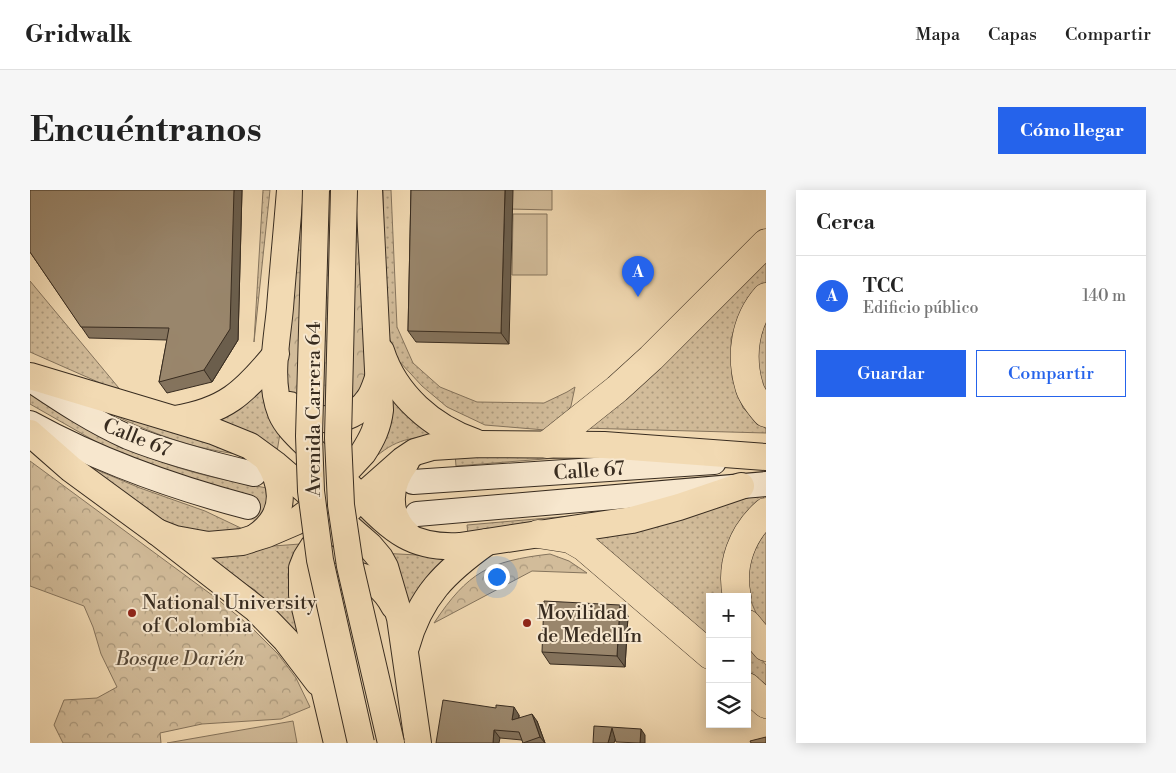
<!DOCTYPE html>
<html lang="es">
<head>
<meta charset="utf-8">
<style>
  :root { --surface:#fff; --page:#f6f6f6; --text:#222; --muted:#767676; --line:#e0e0e0; --accent:#2563eb }
  body { margin:0; font-family:"Libre Bodoni",serif; background:var(--page); color:var(--text) }
  .controls { position:absolute; right:15px; bottom:15px; display:grid; overflow:hidden; border-radius:0px; box-shadow:0 2px 12px #0003 }
  .controls button { width:45px; height:45px; display:grid; place-items:center; padding:0; border:0; border-bottom:1px solid var(--line); background:var(--surface); color:var(--text); font:25px sans-serif }
  .you { position:absolute; left:466px; top:386px; width:18px; height:18px; margin:-12px; border:4px solid #fff; border-radius:50%; background:#1a73e8; box-shadow:0 0 0 8px #1a73e833 }
  .badge { display:grid; place-items:center; width:32px; height:32px; border-radius:50%; background:var(--accent); color:#fff; font-size:16px; font-weight:700 }
  .pin { position:absolute; translate:-50% -41px; filter:drop-shadow(0 1px 2px #0008) }
  .pin::after { content:''; position:absolute; top:26px; width:18px; height:15px; background:inherit; clip-path:polygon(0 0,100% 0,50% 100%) }
  .list { margin:0; padding:0; list-style:none }
  h2 { display:flex; justify-content:space-between; align-items:center; height:65px; margin:0; padding:0 20px; font-size:21px }
  h2 small { font-size:16px; font-weight:400; color:var(--muted) }
  .list li { display:grid; grid-template-columns:32px 1fr auto; gap:15px; align-items:center; box-sizing:border-box; height:80px; padding:0 20px; border-top:1px solid var(--line) }
  .list b { display:block; font-size:19px; white-space:nowrap }
  .list p { margin:0; font-size:16px; white-space:nowrap; color:var(--muted) }
  .list em { font-size:16px; font-style:normal; color:var(--muted) }
  .actions { display:flex; gap:10px; padding:15px 20px }
  .actions a { flex:1; padding:11px 0; border:1px solid var(--accent); border-radius:0px; text-align:center; font-size:18px; color:var(--accent) }
  .actions .main { background:var(--accent); color:#fff }
  .icon { flex:none; width:28px; height:28px; fill:none; stroke:currentColor; stroke-width:2; stroke-linecap:round; stroke-linejoin:round }
  .map { position:relative; flex:none; width:736px; height:553px; overflow:hidden; border-radius:0px }
  header { display:flex; align-items:center; gap:30px; box-sizing:border-box; height:70px; padding:0 25px; background:var(--surface); border-bottom:1px solid var(--line) }
  header strong { font-size:24px }
  nav { display:flex; gap:28px; margin-inline-start:auto; font-size:18px }
  .intro { display:flex; align-items:center; justify-content:space-between; box-sizing:border-box; height:120px; padding:0 30px }
  h1 { margin:0; font-size:35px }
  .button { padding:12px 22px; border-radius:0px; background:var(--accent); color:#fff; font-size:18px; font-weight:700 }
  main { display:flex; gap:30px; padding:0 30px }
  aside { flex:1; background:var(--surface); border-radius:0px; box-shadow:0 2px 12px #0003 }
  .map>svg:first-child { display:block }
  .grass { fill:url(#grass-dots); stroke:#85745d }
  .forest { fill:url(#forest-crowns); stroke:#85745d }
  .pitch { fill:#d2bc9a; stroke:#85745d }
  .lines { fill:none; stroke-linecap:round; stroke-linejoin:round }
  .secondary-tunnel { stroke:#cdb796; stroke-width:24; stroke-dasharray:24 12; stroke-linecap:butt }
  .secondary-casing { stroke:#382c20; stroke-width:26 }
  .primary-casing { stroke:#382c20; stroke-width:28 }
  .highway-casing { stroke:#382c20; stroke-width:29 }
  .secondary { stroke:#f7e7ce; stroke-width:24 }
  .primary { stroke:#f2dab3; stroke-width:26 }
  .highway { stroke:#f2dab3; stroke-width:28 }
  .primary-bridge-casing { stroke:#382c20; stroke-width:28; stroke-linecap:butt }
  .primary-bridge { stroke:#f2dab3; stroke-width:26 }
  .wall { fill:#84735d; stroke:#382c20 }
  .shaded-wall { fill:#6b5e4c; stroke:#382c20 }
  .building { fill:#99866c; stroke:#382c20 }
  .poi-dot { fill:#8f2418; stroke:#f7e7ce; stroke-width:2 }
  .labels { text-anchor:middle; stroke-width:4; stroke-linejoin:round; paint-order:stroke }
  .street-label { font-size:20px; fill:#382c20; stroke:#f7e7ce }
  .poi-label { font-size:20px; fill:#382c20; stroke:#f7e7ce; text-anchor:start }
  .park-label { font-size:20px; font-style:italic; fill:#574938; stroke:#f7e7ce }
</style>
</head>
<body>
<header>
<strong>Gridwalk</strong>
<nav><a>Mapa</a><a>Capas</a><a>Compartir</a></nav>
</header>
<div class="intro"><h1>Encuéntranos</h1><a class="button">Cómo llegar</a></div>
<main>
<div class="map">
<svg width="736" height="553" viewBox="0 0 736 553">
  <defs>
    <pattern id="grass-dots" width="8" height="8" patternUnits="userSpaceOnUse" patternTransform="scale(1.25)"><rect width="8" height="8" fill="#d2bc9a"/><path d="M2 2h.1M6 6h.1" fill="none" stroke="#ab997d" stroke-width="1.8" stroke-linecap="round"/></pattern>
    <pattern id="forest-crowns" width="20" height="18" patternUnits="userSpaceOnUse" patternTransform="scale(1.25)"><rect width="20" height="18" fill="#d2bc9a"/><path d="M2 6a3 3 0 1 1 6 0M12 15a3 3 0 1 1 6 0" fill="none" stroke="#ab997d"/></pattern>
  </defs>
  <rect width="100%" height="100%" fill="#f2dab3"/>
  <filter id="stains"><feTurbulence type="fractalNoise" baseFrequency=".004" numOctaves="4"/><feColorMatrix values="0 0 0 0 .2 0 0 0 0 .09 0 0 0 0 .02 0 0 0 .5 -.17"/></filter>
  <radialGradient id="worn" r=".72"><stop offset=".6" stop-color="#630" stop-opacity="0"/><stop offset="1" stop-color="#630" stop-opacity=".3"/></radialGradient>
  <g class="grass">
    <polygon points="233,0 240,0 224,152"/>
    <polygon points="353,0 361,0 367,137 383,173 410,197 447,212 514,213 537,202 545,197 541,216 533,229 515,240 455,235 417,217 392,196 368,170 360,150 356,128"/>
    <polygon points="736,59 736,93 720,111 701,148 702,187 713,218 736,239 736,243 551,238"/>
    <polygon points="0,91 93,203 0,162"/>
    <polygon points="736,115 736,211 722,178"/>
    <polygon points="236,190 250,243 247,262 172,227"/>
    <path d="M357,199L413,244C380,249 367,247 341,271Z"/>
    <path d="M0,203C53,242 114,270 178,286C199,291 221,295 242,299L241,314L171,294L77,258L0,214Z"/>
    <path d="M60,213L182,251L208,264C155,258 106,237 60,213Z"/>
    <polygon points="425,264 565,265 426,276"/>
    <polygon points="43,270 110,298 175,321 215,340 193,346 137,336"/>
    <polygon points="735,305 701,357 697,407 680,407 680,456 555,345 689,312"/>
    <polygon points="586,322 438,345 437,335"/>
    <path d="M736,337V443C724,419 707,390 720,363C724,354 731,345 736,337Z"/>
    <polygon points="270,354 258,384 260,407 276,460 246,420 225,400 165,362"/>
    <polygon points="350,363 424,367 383,422"/>
    <polygon points="717,452 736,475 736,506 717,489"/>
  </g>
  <g class="forest">
    <polygon points="271,0 329,0 341,183 328,209 298,218 266,211 255,199"/>
    <polygon points="0,271 186,408 221,437 248,464 266,488 280,517 251,529 172,534 130,543 131,553 33,553 24,535 34,510 67,508 87,497 71,464 63,437 54,416 0,396"/>
    <path d="M520,364L539,371L557,383L502,381L404,433C438,382 459,371 520,364Z"/>
  </g>
  <g class="pitch">
    <polygon points="479,0 522,0 522,20 479,19"/>
    <polygon points="483,24 517,24 517,85 482,85"/>
    <polygon points="263,531 267,553 137,553"/>
  </g>
  <g class="lines">
    <polyline class="secondary-tunnel" points="218,317 262,327 294,330 365,326"/>
    <g class="secondary-casing">
      <g id="secondary">
        <path d="M1,190C32,211 64,232 98,247C138,263 181,274 224,284"/>
        <path d="M0,233C69,271 142,297 218,317"/>
        <polyline points="383,292 684,272"/>
        <polyline points="387,324 736,294"/>
      </g>
    </g>
    <g class="primary-casing">
      <g id="primary">
        <path d="M260,0C257,39 253,78 250,118C247,151 238,191 251,223C257,237 270,248 280,258C297,274 313,290 329,306C362,339 381,359 430,356L602,330L649,317L711,296"/>
        <path d="M351,161C365,205 402,237 445,252"/>
        <polyline points="0,186 183,241 220,256 246,275 339,355 350,368 355,377 370,428 388,553"/>
        <path d="M260,215C283,234 320,236 338,210C343,204 345,196 348,188"/>
        <path d="M145,229C195,221 214,203 246,164"/>
        <polyline points="0,243 41,279 127,342 226,419 256,450 288,492"/>
        <path d="M376,272C359,294 355,323 377,344"/>
        <path d="M127,342L145,349L178,355L212,352L237,344L265,332L277,323L333,263C342,249 348,237 350,220L339,0"/>
        <path d="M227,346C256,326 255,297 237,269"/>
        <path d="M284,412C303,370 345,380 364,416"/>
        <path d="M376,457C390,406 415,382 457,352"/>
        <polyline points="307,553 272,405 272,378 276,368 283,357 330,308 373,270 385,262 402,257 450,254 574,255 736,267"/>
      </g>
    </g>
    <g class="highway-casing">
      <g id="highway">
        <path d="M736,107C715,131 710,165 719,196C721,205 730,216 736,223"/>
        <polyline points="518,254 587,199 621,168 736,53"/>
        <polyline points="508,344 540,349 554,357 680,465"/>
        <path d="M707,407C700,375 712,343 736,322"/>
        <polyline points="717,434 736,457"/>
        <polyline points="717,497 736,514"/>
      </g>
    </g>
    <use href="#secondary" class="secondary"/>
    <use href="#primary" class="primary"/>
    <use href="#highway" class="highway"/>
    <g class="primary-bridge-casing">
      <g id="primary-bridge">
        <polyline points="286,0 279,246 281,301 290,370 331,553"/>
        <polyline points="314,0 308,248 311,315 320,376 361,553"/>
      </g>
    </g>
    <use href="#primary-bridge" class="primary-bridge"/>
  </g>
  <g class="wall">
    <polygon points="0,0 212,0 208,150 182,192 137,203 129,192 137,150 59,148 0,62"/>
    <polygon points="381,0 479,154 386,152 378,141"/>
    <polygon points="590,415 598,426 595,477 520,474 512,462"/>
    <polygon points="489,525 489,528 507,531 515,553 493,553 492,550 470,548 406,553"/>
  </g>
  <g class="shaded-wall">
    <polygon points="204,0 212,0 208,150 182,192 174,180"/>
    <polygon points="475,0 483,0 479,154 471,143"/>
    <polygon points="590,415 598,426 595,477 587,466"/>
    <polygon points="484,517 489,525 488,538 482,530"/>
    <polygon points="502,524 507,531 515,553 510,547"/>
    <polygon points="582,538 587,544 584,553 578,553"/>
    <polygon points="611,539 615,545 615,553 610,553"/>
    <polygon points="464,540 470,548 469,553 463,553"/>
  </g>
  <g class="building">
    <polygon points="0,0 204,0 200,139 174,180 129,192 139,138 51,137 0,62"/>
    <polygon points="381,0 475,0 471,143 378,141"/>
    <polygon points="514,411 590,415 587,466 512,462"/>
    <polygon points="413,510 466,518 466,515 484,517 482,530 502,524 510,547 493,553 489,542 464,540 463,553 406,553"/>
    <polygon points="564,536 611,539 610,553 586,552 582,538 578,553 563,553"/>
    <polygon points="736,547 736,553 721,553 720,551"/>
  </g>
  <g class="poi-dot">
    <circle cx="102" cy="423" r="5"/>
    <circle cx="497" cy="433" r="5"/>
  </g>
  <g class="labels">
    <g class="street-label">
      <text transform="translate(283 219) rotate(-90)" y="7">Avenida Carrera 64</text>
      <text transform="translate(107 247) rotate(22)" y="7">Calle 67</text>
      <text transform="translate(559 280) rotate(-4)" y="7">Calle 67</text>
    </g>
    <g class="poi-label">
      <text x="112" y="419">National University<tspan x="112" dy="23">of Colombia</tspan></text>
      <text x="507" y="429">Movilidad<tspan x="507" dy="23">de Medellín</tspan></text>
    </g>
    <g class="park-label">
      <text x="150" y="475">Bosque Darién</text>
    </g>
  </g>
  <rect width="100%" height="100%" filter="url(#stains)"/>
  <rect width="100%" height="100%" fill="url(#worn)"/>
</svg>
<div class="controls">
<button>+</button>
<button>−</button>
<button><svg class="icon" aria-label="layers" viewBox="0 0 24 24"><path d="M12 4l9 5-9 5-9-5zM3 14l9 5 9-5"/></svg></button>
</div>
<div class="you"></div>
<div class="pin badge" style="left:608px;top:107px">A</div>
</div>
<aside>
<h2>Cerca<small></small></h2>
<ul class="list">
<li><span class="badge">A</span><div><b>TCC</b><p>Edificio público</p></div><em>140 m</em></li>
</ul>
<div class="actions"><a class="main">Guardar</a><a>Compartir</a></div>
</aside>
</main>
</body>
</html>
